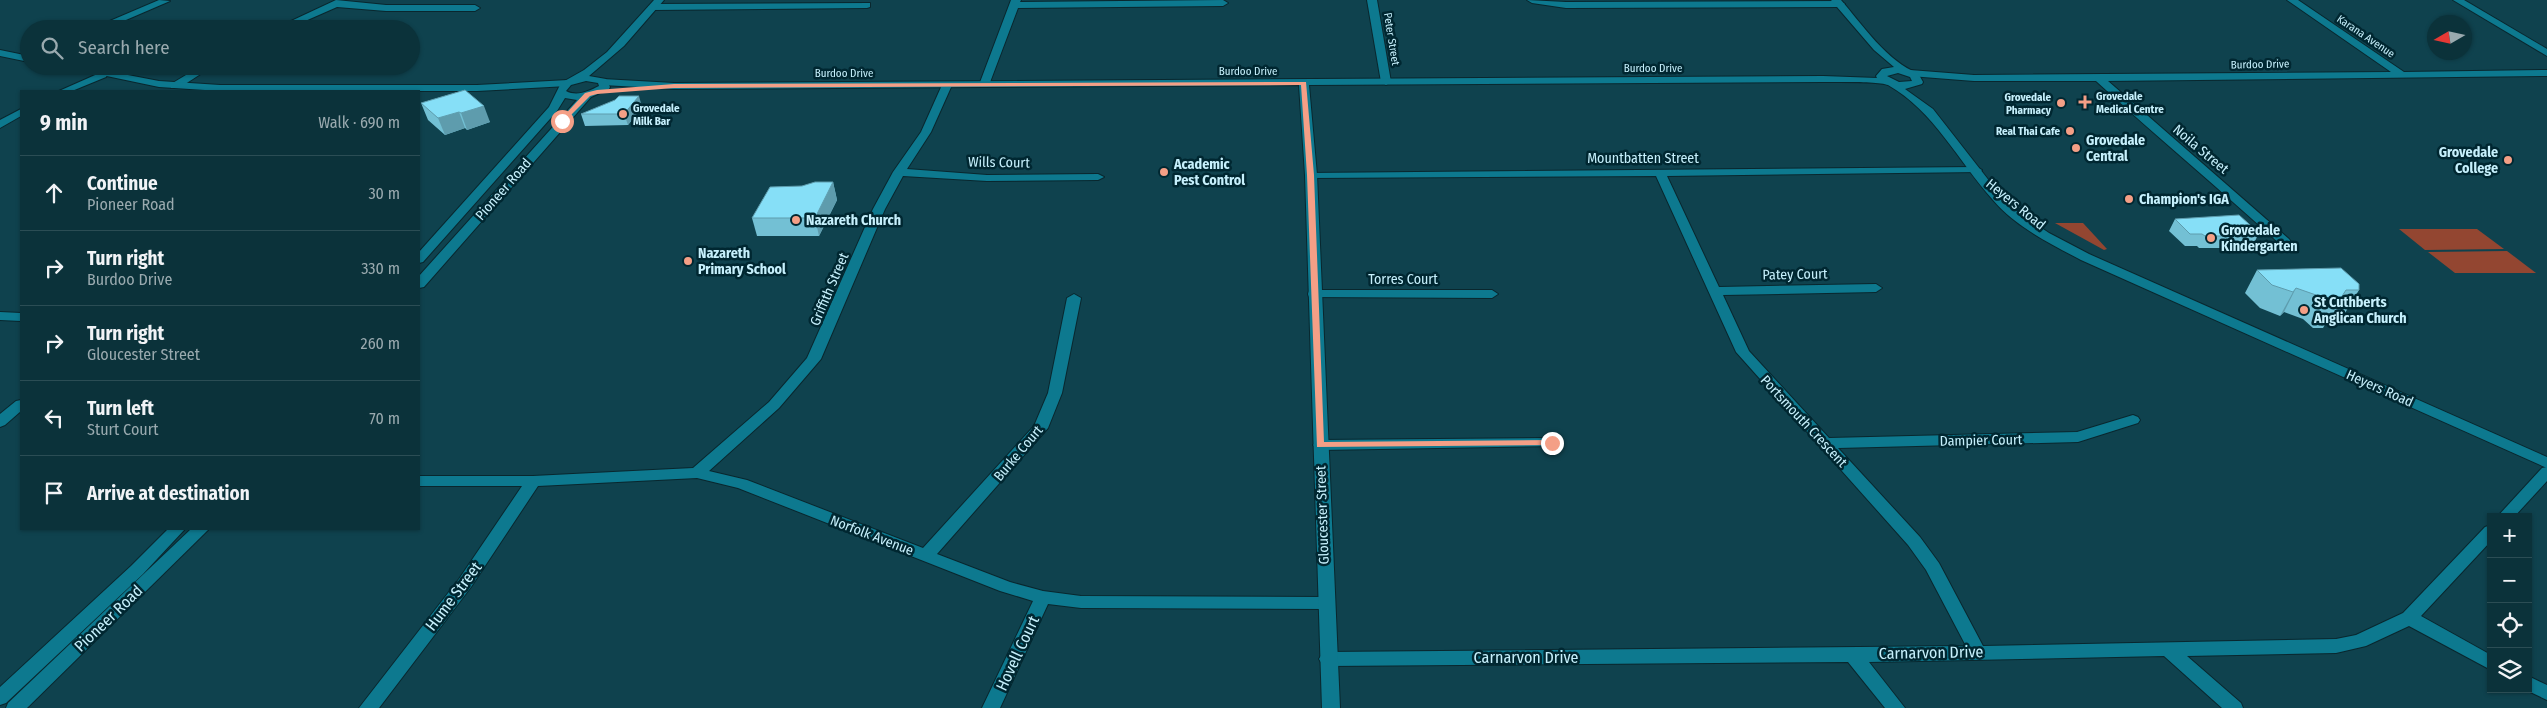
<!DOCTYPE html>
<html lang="en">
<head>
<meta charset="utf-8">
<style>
  :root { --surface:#0b323a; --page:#143a42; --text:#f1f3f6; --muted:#9aaaaf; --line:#2b4d54 }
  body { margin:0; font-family:"Fira Sans Condensed",sans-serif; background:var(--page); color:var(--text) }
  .controls { position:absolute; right:15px; bottom:15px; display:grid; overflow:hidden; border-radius:0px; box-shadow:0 1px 4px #0004 }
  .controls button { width:45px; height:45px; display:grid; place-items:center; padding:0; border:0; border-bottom:1px solid var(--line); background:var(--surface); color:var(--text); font:25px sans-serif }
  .compass { position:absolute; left:2427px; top:15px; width:45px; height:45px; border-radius:50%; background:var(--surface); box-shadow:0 1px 4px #0004; rotate:261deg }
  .stop { position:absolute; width:15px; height:15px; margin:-11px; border:4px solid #f49f86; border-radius:50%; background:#fff }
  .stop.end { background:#f49f86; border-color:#fff; box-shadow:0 1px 5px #0008 }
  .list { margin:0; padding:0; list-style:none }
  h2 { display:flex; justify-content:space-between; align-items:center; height:65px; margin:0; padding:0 20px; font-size:21px }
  h2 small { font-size:16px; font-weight:400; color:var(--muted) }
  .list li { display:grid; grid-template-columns:32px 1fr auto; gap:15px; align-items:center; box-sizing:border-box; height:75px; padding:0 20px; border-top:1px solid var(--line) }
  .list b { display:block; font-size:19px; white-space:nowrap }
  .list p { margin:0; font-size:16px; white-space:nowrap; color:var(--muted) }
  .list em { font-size:16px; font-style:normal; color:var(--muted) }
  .icon { flex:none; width:28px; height:28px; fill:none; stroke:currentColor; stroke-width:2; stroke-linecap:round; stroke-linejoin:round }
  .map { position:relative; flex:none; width:2547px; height:708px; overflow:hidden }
  .search { position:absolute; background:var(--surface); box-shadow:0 1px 4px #0004; left:20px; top:20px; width:400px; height:55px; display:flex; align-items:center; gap:12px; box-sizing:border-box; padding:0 18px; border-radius:28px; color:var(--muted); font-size:19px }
  .panel { position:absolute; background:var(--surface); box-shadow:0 1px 4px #0004; left:20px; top:90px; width:400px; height:440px; border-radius:0px }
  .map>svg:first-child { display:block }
  .green { fill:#934631 }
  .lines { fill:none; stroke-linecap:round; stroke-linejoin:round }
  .minor-casing { stroke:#09272e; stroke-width:2 }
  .tertiary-casing { stroke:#09272e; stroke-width:2 }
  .secondary-casing { stroke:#09272e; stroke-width:2 }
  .minor { fill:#0d798f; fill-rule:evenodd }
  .tertiary { fill:#0d798f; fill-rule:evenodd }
  .secondary { fill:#0d798f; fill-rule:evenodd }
  .wall { fill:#73c0d4 }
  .shaded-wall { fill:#5e9cad }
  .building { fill:#86dff7; stroke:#5e9cad }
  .route { fill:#f49f86 }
  .poi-dot { fill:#f49f86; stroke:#002731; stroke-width:2 }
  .labels { text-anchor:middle; stroke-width:5; stroke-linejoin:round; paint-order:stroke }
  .far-street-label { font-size:11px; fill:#c6f0fc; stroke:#002731 }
  .far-poi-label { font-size:11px; font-weight:bold; fill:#c6f0fc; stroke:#002731; text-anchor:start }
  .poi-label { font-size:14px; font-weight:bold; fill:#c6f0fc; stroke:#002731; text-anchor:start }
  .street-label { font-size:14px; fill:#c6f0fc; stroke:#002731 }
  .near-street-label { font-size:16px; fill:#c6f0fc; stroke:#002731 }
</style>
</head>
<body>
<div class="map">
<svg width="2547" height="708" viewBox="0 0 2547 708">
  <rect width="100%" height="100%" fill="#0f424e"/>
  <g class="green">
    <polygon points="2055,223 2083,223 2107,249 2104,250"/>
    <polygon points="2399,229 2477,229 2504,249 2425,250"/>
    <polygon points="2507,251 2536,273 2455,273 2428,252"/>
  </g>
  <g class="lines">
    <g class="minor-casing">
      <g id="minor">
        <polygon points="159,0 170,1 105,29 91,29"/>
        <polygon points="336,0 386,5 475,5 480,8 475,11 386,11 337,7 287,29 274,29"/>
        <polygon points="1011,0 1021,0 1020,2 1223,0 1228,3 1223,6 1018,8 989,85 988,87 980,87 979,85"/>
        <polygon points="1367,0 1377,0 1391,82 1386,85 1381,82"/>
        <polygon points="1527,0 1566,2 1840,1 1845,4 1840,7 1566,8 1532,3"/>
        <path d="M2287,0H2298L2404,72L2547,70V76L2108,81L2289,239L2291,242L2289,245H2281C2220,189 2157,137 2096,81H1974L1910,76L1905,73L1910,70L1974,75L2391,72Z"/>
        <polygon points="2453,0 2464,0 2547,49 2547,56"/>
        <polygon points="870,3 870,7 867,8 653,10 648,7 653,4"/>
        <polygon points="201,66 213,66 179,88 171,88 171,84"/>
        <polygon points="102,72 107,75 106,77 72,91 59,91"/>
        <polygon points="947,82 952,85 931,132 907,169 987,175 1098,174 1104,177 1098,180 987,181 903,176 885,209 821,359 779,408 709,471 747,480 923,548 1034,426 1048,393 1067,298 1074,294 1081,298 1062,393 1048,428 937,554 1010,582 1043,591 1081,596 1326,597 1332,599 1335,603 1332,607 1326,609 1081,608 1048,604 1000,708 982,708 1033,601 1000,591 738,488 697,478 538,486 471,587 379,708 359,708 459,579 522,486 419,486 419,476 533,476 693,468 769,402 807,358 873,209 893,172 921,132 942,85"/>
        <polygon points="21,109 21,116 0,128 0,120"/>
        <polygon points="1976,167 1982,170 1980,172 1667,176 1719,287 1876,284 1882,288 1876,292 1723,295 1749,351 1829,438 2077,432 2133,415 2138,417 2140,420 2138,423 2078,442 1838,448 1920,537 1939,563 1983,646 2336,639 2356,635 2403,613 2485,527 2491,525 2491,541 2421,616 2491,655 2491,670 2409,626 2366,646 2336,653 2187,656 2241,703 2243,708 2222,708 2164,656 1869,662 1905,708 1885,708 1848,662 1328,666 1322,664 1319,659 1322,654 1328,652 1966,646 1926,570 1908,545 1736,352 1656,176 1311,178 1307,177 1307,173"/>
        <polygon points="1314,290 1492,290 1498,294 1492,298 1309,297 1308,294 1309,291"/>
        <polygon points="0,312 21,313 21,321 0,320"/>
        <polygon points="21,400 21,411 5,425 0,427 0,414 16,401"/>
        <polygon points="1552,438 1557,440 1559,443 1557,446 1320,450 1313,445 1320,440"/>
        <polygon points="2547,467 2547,481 2514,517 2497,517 2542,468"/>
        <polygon points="2528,676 2547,685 2547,700 2524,689 2528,689"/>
      </g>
    </g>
    <g class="tertiary-casing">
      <g id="tertiary">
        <path d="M1831,0H1841C1861,23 1888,63 1918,73L1923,82L1922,84L1905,89L1933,109L2001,196L2021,214L2049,233L2089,254L2547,457V468L2081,260C2049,243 2016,227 1993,200C1958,161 1934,111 1888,85C1879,81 1835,82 1823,82L1309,85L1317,175L1340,708H1322L1305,175L1299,85L674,89L603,85L598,82L603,79L674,83L1823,76L1877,78L1876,76L1882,69L1894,67L1874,50ZM1898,73L1910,77L1912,81L1899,82L1887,76Z"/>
        <polygon points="0,50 29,56 29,62 0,56"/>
        <polygon points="59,66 81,66 159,81 220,85 477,85 568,80 573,83 568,86 477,91 220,91 159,87"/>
      </g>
    </g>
    <g class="secondary-casing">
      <g id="secondary">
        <path d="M654,0H664L624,46L589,76L606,79L610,87L609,89L591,97L424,287L419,288V276L577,100L565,98L557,111L423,262L419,263V252L549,107L561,83L584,70L607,52ZM586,81L598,83L599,86C589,91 577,97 566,91L571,85Z"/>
        <polygon points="168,529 185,529 143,574 6,703 0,705 0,687 131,566"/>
        <polygon points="191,529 209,529 27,708 6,708 8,703"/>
      </g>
    </g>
    <use href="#minor" class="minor"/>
    <use href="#tertiary" class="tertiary"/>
    <use href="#secondary" class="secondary"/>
  </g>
  <g class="wall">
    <polygon points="465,90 490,122 467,130 465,128 445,135 428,120 421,103"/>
    <polygon points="642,107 628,125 585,126 581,114"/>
    <polygon points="833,182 837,200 819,236 757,236 752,218 802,186"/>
    <polygon points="2175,219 2259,233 2253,245 2226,245 2225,248 2199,248 2197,246 2185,246 2169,231"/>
    <polygon points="2257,270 2359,290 2345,313 2332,313 2323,328 2313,328 2303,319 2284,312 2280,316 2260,308 2245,293"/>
  </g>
  <g class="shaded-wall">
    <polygon points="639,96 642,107 628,125 624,114"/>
    <polygon points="484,106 490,122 467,130 461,113"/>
    <polygon points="459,112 465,128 445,135 438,118"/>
    <polygon points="833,182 837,200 819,236 815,218"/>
    <polygon points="2296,288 2284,312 2280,316 2293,292"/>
  </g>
  <g class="building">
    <polygon points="465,90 484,106 461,113 459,112 438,118 421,103"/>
    <polygon points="619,96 639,96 624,114 581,114 615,100"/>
    <polygon points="815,182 833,182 815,218 752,218 770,187 802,186"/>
    <polygon points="2239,215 2259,233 2228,233 2231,236 2205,236 2202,234 2190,234 2175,219"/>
    <polygon points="2341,268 2359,284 2359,290 2346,290 2337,304 2326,304 2316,295 2296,288 2293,292 2272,285 2257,270"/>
  </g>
  <polygon class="route" points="1306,82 1314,175 1324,442 1552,440 1556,443 1555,445 1317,447 1307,175 1301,85 674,88 597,94 590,96 564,122 559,121 585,93 597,90 674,84"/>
  <g class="poi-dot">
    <path d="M2082.5 94.5h5v5h5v5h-5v5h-5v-5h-5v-5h5z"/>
    <circle cx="2061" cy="103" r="5"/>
    <circle cx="623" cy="114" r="5"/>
    <circle cx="2070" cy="131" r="5"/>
    <circle cx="2076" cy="148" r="5"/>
    <circle cx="2508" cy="160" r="5"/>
    <circle cx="1164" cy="172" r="5"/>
    <circle cx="2129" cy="199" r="5"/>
    <circle cx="796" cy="220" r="5"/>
    <circle cx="2211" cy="238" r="5"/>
    <circle cx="688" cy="261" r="5"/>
    <circle cx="2304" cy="310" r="5"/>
  </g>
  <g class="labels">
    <g class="far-street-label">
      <text transform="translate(2366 36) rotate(34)" y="4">Karana Avenue</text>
      <text transform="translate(1392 39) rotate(81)" y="4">Peter Street</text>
      <text transform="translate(2260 64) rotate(-1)" y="4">Burdoo Drive</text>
      <text x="1653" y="72">Burdoo Drive</text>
      <text x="1248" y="75">Burdoo Drive</text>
      <text x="844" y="77">Burdoo Drive</text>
    </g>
    <g class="far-poi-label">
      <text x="2096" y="100">Grovedale<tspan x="2096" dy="13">Medical Centre</tspan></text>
      <text x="2051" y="101" text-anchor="end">Grovedale<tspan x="2051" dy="13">Pharmacy</tspan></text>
      <text x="633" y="112">Grovedale<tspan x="633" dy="13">Milk Bar</tspan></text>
      <text x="2060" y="135" text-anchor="end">Real Thai Cafe</text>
    </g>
    <g class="poi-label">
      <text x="2086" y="145">Grovedale<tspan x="2086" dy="16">Central</tspan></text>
      <text x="2498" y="157" text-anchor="end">Grovedale<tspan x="2498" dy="16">College</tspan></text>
      <text x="1174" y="169">Academic<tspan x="1174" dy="16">Pest Control</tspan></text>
      <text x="2139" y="204">Champion's IGA</text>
      <text x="806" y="225">Nazareth Church</text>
      <text x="2221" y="235">Grovedale<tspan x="2221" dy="16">Kindergarten</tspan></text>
      <text x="698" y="258">Nazareth<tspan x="698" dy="16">Primary School</tspan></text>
      <text x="2314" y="307">St Cuthberts<tspan x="2314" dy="16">Anglican Church</tspan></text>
    </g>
    <g class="street-label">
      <text transform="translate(2201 149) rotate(40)" y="5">Noila Street</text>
      <text x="1643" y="163">Mountbatten Street</text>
      <text transform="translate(999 162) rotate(1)" y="5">Wills Court</text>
      <text transform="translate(503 189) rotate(-49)" y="5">Pioneer Road</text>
      <text transform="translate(2016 204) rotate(39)" y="5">Heyers Road</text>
      <text transform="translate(1795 274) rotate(-1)" y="5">Patey Court</text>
      <text x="1403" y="284">Torres Court</text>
      <text transform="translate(829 289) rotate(-67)" y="5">Griffith Street</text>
      <text transform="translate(2380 388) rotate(24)" y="5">Heyers Road</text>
      <text transform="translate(1804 421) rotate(47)" y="5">Portsmouth Crescent</text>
      <text transform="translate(1981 440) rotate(-1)" y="5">Dampier Court</text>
      <text transform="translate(1018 453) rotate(-50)" y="5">Burke Court</text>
      <text transform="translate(1322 515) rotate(-92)" y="5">Gloucester Street</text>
      <text transform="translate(872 535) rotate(21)" y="5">Norfolk Avenue</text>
    </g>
    <g class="near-street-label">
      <text transform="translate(453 596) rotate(-53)" y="6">Hume Street</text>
      <text transform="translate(108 618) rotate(-44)" y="6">Pioneer Road</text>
      <text transform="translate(1931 652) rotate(-1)" y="6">Carnarvon Drive</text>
      <text transform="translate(1017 653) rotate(-65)" y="6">Hovell Court</text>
      <text x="1526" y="663">Carnarvon Drive</text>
    </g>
  </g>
</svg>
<div class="controls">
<button>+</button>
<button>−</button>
<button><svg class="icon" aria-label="locate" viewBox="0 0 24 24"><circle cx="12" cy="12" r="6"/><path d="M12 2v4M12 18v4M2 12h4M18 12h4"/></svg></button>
<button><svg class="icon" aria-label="layers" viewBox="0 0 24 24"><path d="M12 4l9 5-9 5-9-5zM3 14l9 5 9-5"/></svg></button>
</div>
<svg class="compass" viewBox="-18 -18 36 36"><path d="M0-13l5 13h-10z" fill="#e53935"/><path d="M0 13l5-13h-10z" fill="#9aaaaf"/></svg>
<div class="stop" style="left:562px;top:121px"></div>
<div class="stop end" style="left:1552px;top:443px"></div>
<div class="search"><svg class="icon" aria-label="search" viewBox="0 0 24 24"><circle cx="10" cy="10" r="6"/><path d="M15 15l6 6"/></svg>Search here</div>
<section class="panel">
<h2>9 min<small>Walk · 690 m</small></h2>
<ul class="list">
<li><svg class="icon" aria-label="ahead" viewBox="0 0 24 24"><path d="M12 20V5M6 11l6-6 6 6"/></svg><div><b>Continue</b><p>Pioneer Road</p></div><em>30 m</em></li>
<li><svg class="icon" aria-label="right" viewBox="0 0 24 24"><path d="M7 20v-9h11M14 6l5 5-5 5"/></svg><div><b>Turn right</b><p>Burdoo Drive</p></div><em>330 m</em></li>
<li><svg class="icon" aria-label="right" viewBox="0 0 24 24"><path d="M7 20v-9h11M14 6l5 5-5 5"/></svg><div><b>Turn right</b><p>Gloucester Street</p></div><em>260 m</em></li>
<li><svg class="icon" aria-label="left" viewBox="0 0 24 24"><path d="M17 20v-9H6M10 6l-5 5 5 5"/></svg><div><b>Turn left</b><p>Sturt Court</p></div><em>70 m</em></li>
<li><svg class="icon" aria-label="arrive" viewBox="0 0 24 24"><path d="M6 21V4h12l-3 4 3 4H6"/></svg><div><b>Arrive at destination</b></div></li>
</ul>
</section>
</div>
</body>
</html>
